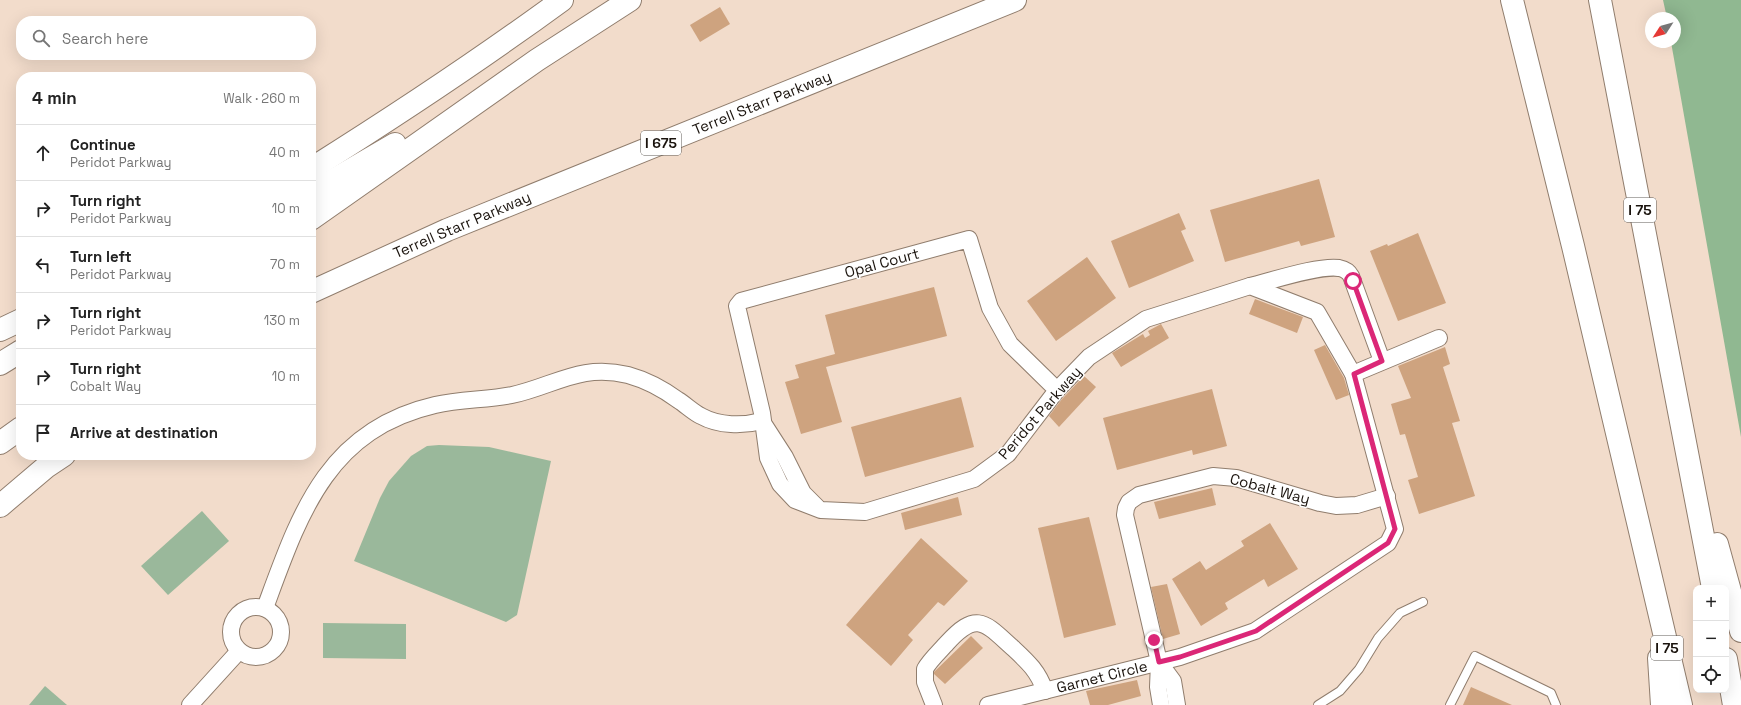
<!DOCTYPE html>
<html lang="en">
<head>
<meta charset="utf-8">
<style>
  :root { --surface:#fff; --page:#f6f6f6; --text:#222; --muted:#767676; --line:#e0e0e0 }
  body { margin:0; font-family:"Space Grotesk",sans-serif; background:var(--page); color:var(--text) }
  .controls { position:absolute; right:12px; bottom:12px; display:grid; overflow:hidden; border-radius:8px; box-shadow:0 4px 16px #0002 }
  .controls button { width:36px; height:36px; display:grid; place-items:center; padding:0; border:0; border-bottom:1px solid var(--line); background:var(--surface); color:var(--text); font:20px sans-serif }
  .compass { position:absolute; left:1645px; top:12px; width:36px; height:36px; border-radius:50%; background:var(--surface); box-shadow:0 4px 16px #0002; rotate:234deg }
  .stop { position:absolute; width:12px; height:12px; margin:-9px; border:3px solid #db2777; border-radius:50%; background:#fff }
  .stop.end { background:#db2777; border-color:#fff; box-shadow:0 1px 4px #0008 }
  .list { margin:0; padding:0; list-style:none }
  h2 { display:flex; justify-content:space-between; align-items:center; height:52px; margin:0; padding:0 16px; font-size:17px }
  h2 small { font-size:13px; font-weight:400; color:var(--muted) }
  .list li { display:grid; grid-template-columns:26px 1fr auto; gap:12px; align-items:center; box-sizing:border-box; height:56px; padding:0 16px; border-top:1px solid var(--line) }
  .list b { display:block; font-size:15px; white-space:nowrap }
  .list p { margin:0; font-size:13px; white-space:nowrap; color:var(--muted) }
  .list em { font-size:13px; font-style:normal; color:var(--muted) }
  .icon { flex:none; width:22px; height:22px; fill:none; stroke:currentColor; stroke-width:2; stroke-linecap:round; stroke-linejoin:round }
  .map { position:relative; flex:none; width:1741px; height:705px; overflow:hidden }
  .search { position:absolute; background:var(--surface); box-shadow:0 4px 16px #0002; left:16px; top:16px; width:300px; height:44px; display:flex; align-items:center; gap:10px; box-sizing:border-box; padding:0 14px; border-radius:16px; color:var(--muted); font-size:15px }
  .panel { position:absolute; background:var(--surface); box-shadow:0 4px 16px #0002; left:16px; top:72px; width:300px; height:388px; border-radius:16px }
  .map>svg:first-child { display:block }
  .green { fill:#9ab89b }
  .forest { fill:#90b891 }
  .building { fill:#cea37f }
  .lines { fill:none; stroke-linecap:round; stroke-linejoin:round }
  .lane-casing { stroke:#907d6d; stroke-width:10 }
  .street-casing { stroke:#907d6d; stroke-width:18 }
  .highway-casing { stroke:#907d6d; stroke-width:24 }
  .lane { stroke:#fff; stroke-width:8 }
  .street { stroke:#fff; stroke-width:16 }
  .highway { stroke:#fff; stroke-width:22 }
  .route { stroke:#db2777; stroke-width:5 }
  .labels { text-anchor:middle; stroke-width:3; stroke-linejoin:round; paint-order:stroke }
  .shield { fill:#fff; stroke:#5f5a56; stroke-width:1 }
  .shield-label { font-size:14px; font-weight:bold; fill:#1a130d }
  .street-label { font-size:15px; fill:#1a130d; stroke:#fff }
</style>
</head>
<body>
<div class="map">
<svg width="1741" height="705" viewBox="0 0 1741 705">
  <rect width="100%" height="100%" fill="#f2dccb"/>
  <g class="green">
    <polygon points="439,445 489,447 551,461 517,615 506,622 354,561 380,498 389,481 411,456 427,446"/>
    <polygon points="202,511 229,541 168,595 141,566"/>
    <polygon points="323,623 406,624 406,659 323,658"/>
    <polygon points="45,686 67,705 29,705"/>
  </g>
  <polygon class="forest" points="1663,0 1741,0 1741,437 1671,42 1675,42 1675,18 1667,18"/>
  <g class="building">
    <polygon points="720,7 730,24 700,42 690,25"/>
    <polygon points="1319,179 1335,237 1301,246 1299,241 1225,262 1210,210"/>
    <polygon points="1179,213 1186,229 1181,231 1194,261 1129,288 1111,241"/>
    <polygon points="1418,233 1446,303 1398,321 1370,251 1387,244 1388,246"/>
    <polygon points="1087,257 1116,298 1056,341 1027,301"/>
    <polygon points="934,287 947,336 826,367 842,422 801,434 785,382 799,378 795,365 835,354 825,315"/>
    <polygon points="1255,299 1303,317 1297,333 1249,314"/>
    <polygon points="1161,324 1169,338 1121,367 1112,353 1143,334 1145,338 1150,335 1148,331"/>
    <polygon points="1325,345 1344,378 1349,395 1336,400 1314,350"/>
    <polygon points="1445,347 1450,364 1443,367 1460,421 1452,423 1475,496 1419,514 1408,480 1418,477 1405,434 1400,435 1391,404 1411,398 1398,366"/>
    <polygon points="1084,376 1096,387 1059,427 1049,416 1062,399"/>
    <polygon points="1212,389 1227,446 1193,455 1192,450 1117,470 1103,418"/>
    <polygon points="961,397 974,447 865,477 851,427"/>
    <polygon points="1212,488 1216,505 1159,519 1154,502"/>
    <polygon points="958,497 962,515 905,530 901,513"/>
    <polygon points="1089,517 1116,625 1064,638 1038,528"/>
    <polygon points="1270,523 1298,569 1268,587 1264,579 1225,603 1228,609 1201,626 1172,579 1200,561 1206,570 1244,546 1241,541"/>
    <polygon points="921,538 968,581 944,606 938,602 908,635 913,640 891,666 846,625"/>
    <polygon points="1167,584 1180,634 1163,639 1151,587"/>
    <polygon points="971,636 983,648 945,684 934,674 934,672"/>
    <polygon points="1137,680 1141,696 1108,705 1090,705 1086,691"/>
    <polygon points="1471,687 1512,705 1463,705"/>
  </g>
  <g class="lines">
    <g class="lane-casing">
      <g id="lane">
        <polyline points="1318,705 1340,691 1359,669 1378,638 1400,613 1423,602"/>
        <polyline points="1450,705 1475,656 1551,693 1556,705"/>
      </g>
    </g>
    <g class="street-casing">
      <g id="street">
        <path d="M1250,286C1271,281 1319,265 1339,268C1344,269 1349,272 1351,276L1382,361"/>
        <polyline points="1353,374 1439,338"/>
        <polyline points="765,426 785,457 803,493 817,507"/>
        <circle cx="256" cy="632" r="25"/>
        <path d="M265,608C299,516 326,430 435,405C460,399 487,400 512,395C554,386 581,363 628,375C646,380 663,389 678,400C686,405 693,412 701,416C719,426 743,426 762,421"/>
        <polyline points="1159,662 1173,681 1177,705"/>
        <polyline points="190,705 239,651"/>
        <path d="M934,705L925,682V669C930,660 940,651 947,643C977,610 985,623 1013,648C1028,662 1038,671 1045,691"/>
        <polyline points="988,705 1180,657 1255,631 1388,543 1395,529 1353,374 1317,312 1250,286 1146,319 1089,357 1057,390 1008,454 974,479 865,512 821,510 795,500 780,484 768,458 762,413 737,306 741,301 969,239 990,308 1010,344 1057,390"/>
        <polyline points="1161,705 1158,687 1159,662 1125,515 1126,508 1129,502 1139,495 1213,476 1236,478 1320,503 1336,506 1357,505 1387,496"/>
      </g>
    </g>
    <g class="highway-casing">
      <g id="highway">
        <polyline points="1512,0 1573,246 1681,705"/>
        <polyline points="1600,0 1713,588"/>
        <path d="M311,169C397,115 480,60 562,0"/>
        <polyline points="311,193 395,144"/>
        <polyline points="311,219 537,60 630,0"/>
        <polyline points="311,292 447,230 1015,0"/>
        <polyline points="0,330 21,320"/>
        <polyline points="0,364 21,351"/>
        <polyline points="0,443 21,428"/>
        <polyline points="0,506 46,467 64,455"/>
        <polyline points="1717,544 1741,631"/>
        <polyline points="1659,658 1662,705"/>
        <polyline points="1726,659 1734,705"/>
      </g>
    </g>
    <use href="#lane" class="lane"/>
    <use href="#street" class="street"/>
    <use href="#highway" class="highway"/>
  </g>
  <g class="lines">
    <polyline class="route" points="1154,640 1159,662 1180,657 1256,631 1388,543 1395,529 1354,374 1382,361 1353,281"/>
  </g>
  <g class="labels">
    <g class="shield">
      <rect x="641" y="131" width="40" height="24" rx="3"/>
      <rect x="1624" y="198" width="32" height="24" rx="3"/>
      <rect x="1651" y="636" width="32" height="24" rx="3"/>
    </g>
    <g class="shield-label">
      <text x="661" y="148">I 675</text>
      <text x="1640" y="215">I 75</text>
      <text x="1667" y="653">I 75</text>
    </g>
    <g class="street-label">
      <text transform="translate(762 103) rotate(-22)" y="5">Terrell Starr Parkway</text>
      <text transform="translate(462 225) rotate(-23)" y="5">Terrell Starr Parkway</text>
      <text transform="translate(882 263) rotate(-15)" y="5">Opal Court</text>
      <text transform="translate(1040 413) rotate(-49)" y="5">Peridot Parkway</text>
      <text transform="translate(1270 489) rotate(15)" y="5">Cobalt Way</text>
      <text transform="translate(1102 677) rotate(-14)" y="5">Garnet Circle</text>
    </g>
  </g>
</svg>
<div class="controls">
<button>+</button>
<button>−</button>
<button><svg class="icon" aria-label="locate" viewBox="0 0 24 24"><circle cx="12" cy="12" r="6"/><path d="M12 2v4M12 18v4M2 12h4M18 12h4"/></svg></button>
</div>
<svg class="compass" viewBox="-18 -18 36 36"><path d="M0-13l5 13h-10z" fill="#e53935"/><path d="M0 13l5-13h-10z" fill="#767676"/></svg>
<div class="stop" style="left:1353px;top:281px"></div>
<div class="stop end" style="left:1154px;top:640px"></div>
<div class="search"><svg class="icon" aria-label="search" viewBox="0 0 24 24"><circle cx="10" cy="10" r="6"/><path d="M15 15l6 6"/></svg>Search here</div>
<section class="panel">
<h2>4 min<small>Walk · 260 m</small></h2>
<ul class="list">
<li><svg class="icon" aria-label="ahead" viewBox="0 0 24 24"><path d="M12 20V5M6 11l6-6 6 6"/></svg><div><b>Continue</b><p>Peridot Parkway</p></div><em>40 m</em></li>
<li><svg class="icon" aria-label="right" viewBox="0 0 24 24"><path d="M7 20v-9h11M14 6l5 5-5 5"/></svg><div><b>Turn right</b><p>Peridot Parkway</p></div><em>10 m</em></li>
<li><svg class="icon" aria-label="left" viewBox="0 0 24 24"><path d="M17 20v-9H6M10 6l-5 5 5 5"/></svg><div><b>Turn left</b><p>Peridot Parkway</p></div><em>70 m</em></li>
<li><svg class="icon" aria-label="right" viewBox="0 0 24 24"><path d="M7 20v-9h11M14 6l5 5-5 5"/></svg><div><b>Turn right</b><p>Peridot Parkway</p></div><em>130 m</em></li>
<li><svg class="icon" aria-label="right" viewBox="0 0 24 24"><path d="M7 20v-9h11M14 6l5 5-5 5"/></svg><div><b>Turn right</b><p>Cobalt Way</p></div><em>10 m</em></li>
<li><svg class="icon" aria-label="arrive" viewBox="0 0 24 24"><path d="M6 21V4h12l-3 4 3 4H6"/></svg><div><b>Arrive at destination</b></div></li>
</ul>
</section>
</div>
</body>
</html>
